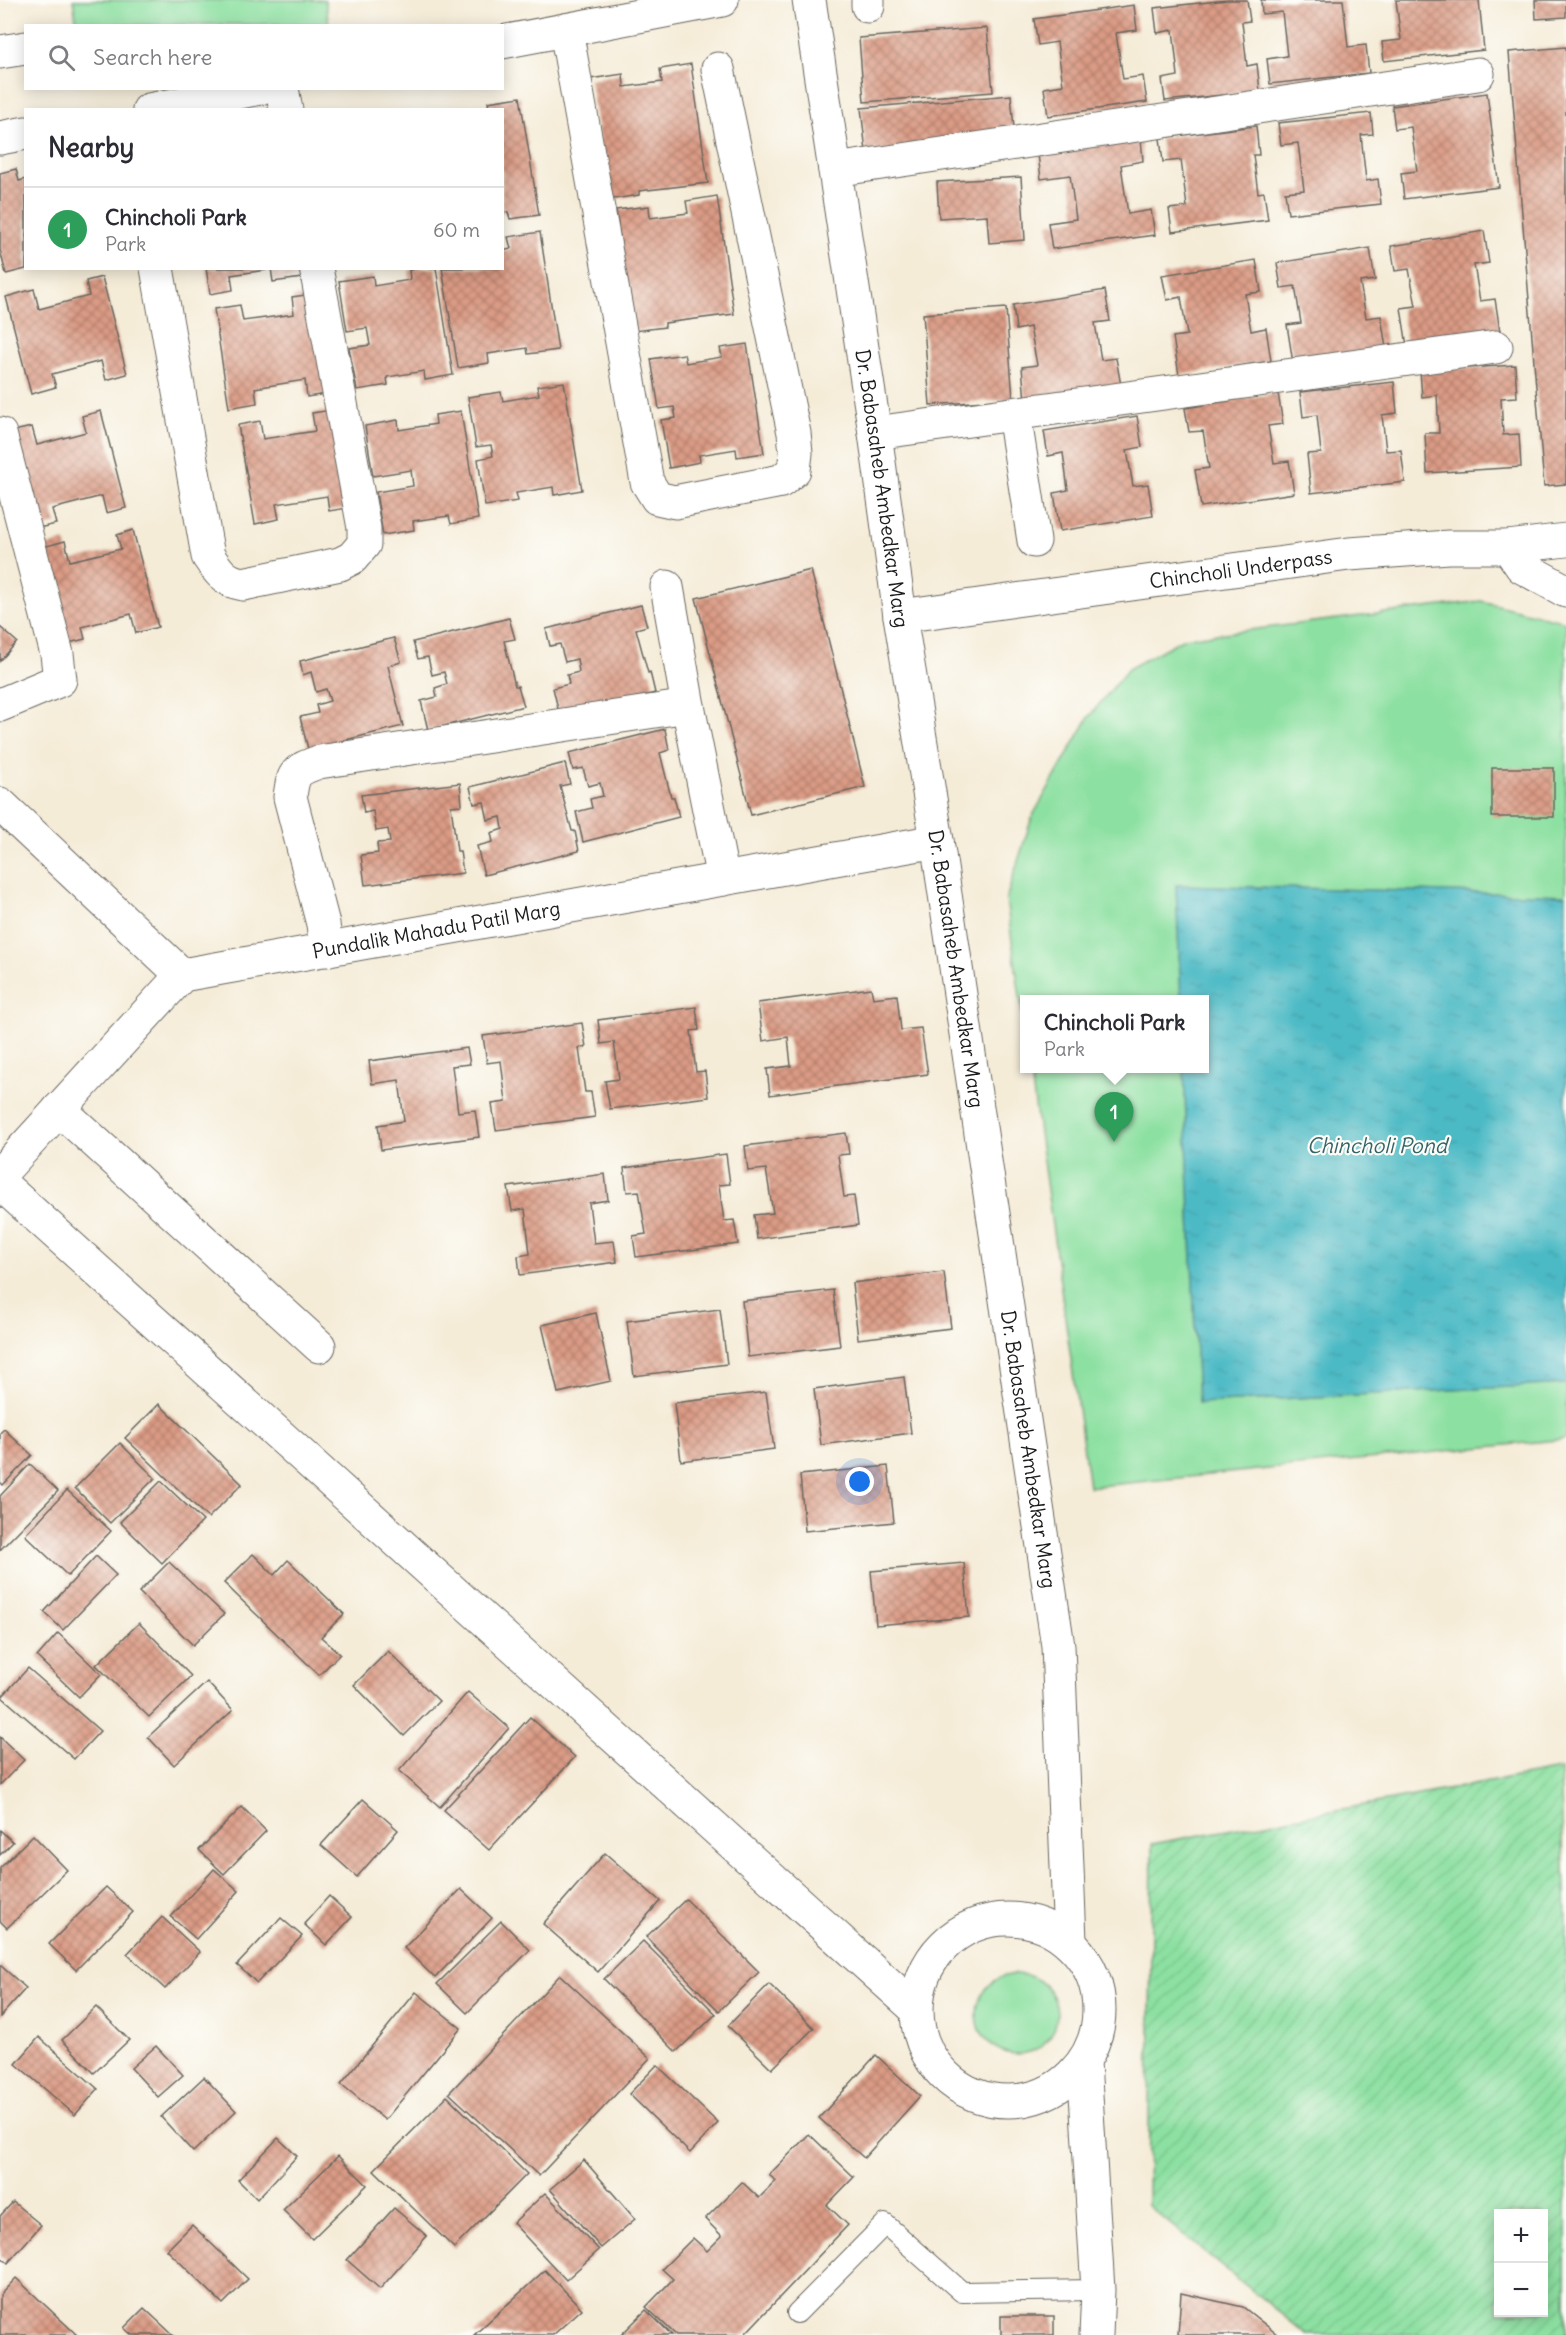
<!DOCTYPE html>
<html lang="en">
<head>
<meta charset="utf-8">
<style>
  :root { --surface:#fff; --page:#f2f2f3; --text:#2b2b33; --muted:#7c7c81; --line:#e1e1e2; --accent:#d1495b }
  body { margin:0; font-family:Delius,sans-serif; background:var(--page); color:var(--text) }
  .controls { position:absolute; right:18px; bottom:18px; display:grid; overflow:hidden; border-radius:0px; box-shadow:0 3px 15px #0003 }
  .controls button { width:54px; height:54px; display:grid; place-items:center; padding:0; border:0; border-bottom:2px solid var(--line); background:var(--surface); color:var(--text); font:30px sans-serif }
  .you { position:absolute; left:860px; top:1482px; width:21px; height:21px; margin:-15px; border:4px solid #fff; border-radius:50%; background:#1a73e8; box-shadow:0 0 0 9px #1a73e833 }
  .badge { display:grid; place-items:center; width:39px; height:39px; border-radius:50%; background:var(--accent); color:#fff; font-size:20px; font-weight:700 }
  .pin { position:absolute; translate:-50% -50px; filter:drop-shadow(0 2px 3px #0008) }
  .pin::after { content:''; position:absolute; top:32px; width:21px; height:18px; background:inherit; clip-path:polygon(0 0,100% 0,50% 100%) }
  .popup { position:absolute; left:1020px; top:995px; width:189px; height:78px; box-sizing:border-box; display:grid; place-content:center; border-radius:0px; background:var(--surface); filter:drop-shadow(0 2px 4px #0005); font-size:20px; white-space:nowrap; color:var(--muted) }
  .popup b { font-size:22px; color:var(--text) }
  .popup::after { content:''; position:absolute; left:50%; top:100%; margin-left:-12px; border:12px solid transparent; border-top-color:var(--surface) }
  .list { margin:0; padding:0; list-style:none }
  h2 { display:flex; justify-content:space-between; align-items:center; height:78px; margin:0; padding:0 24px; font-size:26px }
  h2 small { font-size:20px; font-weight:400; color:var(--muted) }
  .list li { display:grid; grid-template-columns:39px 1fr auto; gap:18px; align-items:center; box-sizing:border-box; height:84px; padding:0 24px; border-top:2px solid var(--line) }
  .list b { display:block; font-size:22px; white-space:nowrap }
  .list p { margin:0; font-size:20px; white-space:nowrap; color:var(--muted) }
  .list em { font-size:20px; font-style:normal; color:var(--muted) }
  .icon { flex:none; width:33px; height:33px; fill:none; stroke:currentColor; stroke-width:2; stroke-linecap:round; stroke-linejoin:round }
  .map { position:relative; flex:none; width:1566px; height:2335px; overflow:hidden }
  .search { position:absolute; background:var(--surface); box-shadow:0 3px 15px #0003; left:24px; top:24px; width:480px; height:66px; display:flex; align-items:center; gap:15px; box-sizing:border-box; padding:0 21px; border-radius:0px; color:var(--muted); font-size:22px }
  .panel { position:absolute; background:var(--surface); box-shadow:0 3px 15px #0003; left:24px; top:108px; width:480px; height:162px; border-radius:0px }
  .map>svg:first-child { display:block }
  .green { fill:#8ce0a1; stroke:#547e5e; stroke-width:1.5 }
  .garden { fill:url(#garden-furrows); stroke:#547e5e; stroke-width:1.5; fill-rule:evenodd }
  .water { fill:url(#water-ripples); stroke:#346b70; stroke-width:1.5 }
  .building { fill:url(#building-cross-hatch) }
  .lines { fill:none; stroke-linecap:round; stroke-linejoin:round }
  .lane-casing { stroke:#68655e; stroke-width:22 }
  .street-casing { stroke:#68655e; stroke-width:35 }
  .secondary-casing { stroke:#68655e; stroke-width:35 }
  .lane { stroke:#fff; stroke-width:20 }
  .street { stroke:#fff; stroke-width:33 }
  .secondary { stroke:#fff; stroke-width:33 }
  .labels { text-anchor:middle; stroke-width:4.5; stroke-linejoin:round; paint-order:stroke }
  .street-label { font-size:20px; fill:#1c1c1c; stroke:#fdfcf7 }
  .water-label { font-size:21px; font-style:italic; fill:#326368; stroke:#fdfcf7 }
</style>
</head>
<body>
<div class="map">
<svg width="1566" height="2335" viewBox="0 0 1566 2335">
  <defs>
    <pattern id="garden-furrows" width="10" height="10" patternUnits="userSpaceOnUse" patternTransform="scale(1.5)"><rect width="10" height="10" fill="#8ce0a1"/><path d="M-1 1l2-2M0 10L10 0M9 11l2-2" fill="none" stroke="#78c08a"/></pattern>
    <pattern id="water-ripples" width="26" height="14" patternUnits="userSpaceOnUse" patternTransform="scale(1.5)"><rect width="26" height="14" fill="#4cbac5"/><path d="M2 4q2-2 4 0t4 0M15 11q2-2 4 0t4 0" fill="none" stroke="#429fa9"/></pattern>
    <pattern id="building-cross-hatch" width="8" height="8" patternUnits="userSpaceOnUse" patternTransform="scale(1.5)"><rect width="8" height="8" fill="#db9b85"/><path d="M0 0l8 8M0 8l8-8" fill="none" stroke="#b17e6c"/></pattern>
  </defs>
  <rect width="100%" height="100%" fill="#fdfcf7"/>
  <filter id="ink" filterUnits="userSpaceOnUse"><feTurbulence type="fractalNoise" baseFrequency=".0167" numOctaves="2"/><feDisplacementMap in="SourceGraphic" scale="12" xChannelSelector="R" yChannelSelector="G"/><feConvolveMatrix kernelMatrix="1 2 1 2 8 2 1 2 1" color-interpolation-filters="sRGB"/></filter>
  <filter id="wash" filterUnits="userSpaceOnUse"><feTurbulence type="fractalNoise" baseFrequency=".008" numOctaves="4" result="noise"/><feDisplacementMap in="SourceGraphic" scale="24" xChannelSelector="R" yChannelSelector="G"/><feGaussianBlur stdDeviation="1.35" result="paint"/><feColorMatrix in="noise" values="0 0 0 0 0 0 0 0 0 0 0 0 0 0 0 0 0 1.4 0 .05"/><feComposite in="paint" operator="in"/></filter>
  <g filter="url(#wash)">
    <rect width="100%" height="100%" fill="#f5ecd8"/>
    <g class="green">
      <polygon points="73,0 325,0 329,24 77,25"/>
      <polygon points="1481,601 1566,622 1566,895 1176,885 1181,999 1024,1000 1024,1025 1006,899 1032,817 1089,717 1128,669 1184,638"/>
      <polygon points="1030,1069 1184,1069 1198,1403 1566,1384 1566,1439 1089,1487"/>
      <circle cx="1017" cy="2014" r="40"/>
    </g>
    <path class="garden" d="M1560,1769L1566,1915V2335H1307L1148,2206L1152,1844ZM1498,2214H1544V2312H1498Z"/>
    <polygon class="water" points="1176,885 1566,895 1566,1384 1198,1403 1184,1069 1204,1068 1204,1000 1181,999"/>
    <g id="blocks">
      <g class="building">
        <polygon points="1227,0 1247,0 1250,21 1242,22 1247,66 1257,64 1260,91 1165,101 1162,79 1178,76 1173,30 1157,33 1154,8"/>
        <polygon points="1261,0 1343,0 1348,47 1366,45 1369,73 1270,84 1267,59 1287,56 1282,12 1262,14"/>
        <polygon points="1396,0 1479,0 1484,50 1384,61 1382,42 1401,40"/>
        <polygon points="1535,0 1566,0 1566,17 1536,19"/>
        <polygon points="1134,5 1137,30 1116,33 1123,79 1143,76 1147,102 1048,116 1044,88 1063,85 1057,42 1038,45 1034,19"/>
        <polygon points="987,28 993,92 864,102 859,38"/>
        <polygon points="1566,47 1566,484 1544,486 1509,52"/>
        <polygon points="691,64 708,183 639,191 639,195 608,200 590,79 623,74 624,87 662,82 660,69"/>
        <polygon points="1487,93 1499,187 1404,199 1401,173 1417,171 1411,127 1395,129 1392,106"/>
        <polygon points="1011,95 1015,140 866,152 861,108"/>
        <polygon points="520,97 539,215 510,219 508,212 502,213 502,110 489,110 488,102"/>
        <polygon points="1371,113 1373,134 1361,135 1366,181 1378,179 1381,204 1288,214 1285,192 1304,190 1298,143 1281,145 1278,123"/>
        <polygon points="1256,126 1259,155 1253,155 1258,193 1264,192 1268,220 1172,232 1169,209 1187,207 1181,160 1163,162 1160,138"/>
        <polygon points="1141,139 1143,161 1121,165 1128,214 1151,210 1155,235 1052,249 1048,223 1076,219 1070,175 1041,179 1038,154"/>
        <polygon points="16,169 19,181 26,179 26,269 6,274 0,250 0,173"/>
        <polygon points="1021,177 1025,240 989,243 987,215 939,218 937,182"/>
        <polygon points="717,196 734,314 665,323 665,327 634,331 616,210 649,206 650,218 688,213 686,201"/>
        <polygon points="1484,231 1489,263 1474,265 1480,301 1495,299 1500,331 1407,346 1401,308 1416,306 1409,269 1395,271 1391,246"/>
        <polygon points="540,232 558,350 528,354 527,348 488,354 489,363 458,368 442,268 502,268 502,251 511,249 508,237"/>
        <polygon points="1370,248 1375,280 1360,282 1366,318 1381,316 1386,348 1293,363 1287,325 1301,323 1295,286 1281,288 1277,263"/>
        <polygon points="1256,260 1261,292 1245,294 1251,331 1266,328 1271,361 1179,375 1173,337 1187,335 1181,297 1167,300 1162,275"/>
        <polygon points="206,268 266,268 266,270 231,275 233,290 210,294"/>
        <polygon points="271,268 301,268 302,278 273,282"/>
        <polygon points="420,268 436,268 453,375 425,380 424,371 387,377 388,385 357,390 349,348 370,345 367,328 347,331 339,281 373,276 374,286 410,280 409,270"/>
        <polygon points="102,277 127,374 106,380 101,361 52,374 56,387 31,394 6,297 34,289 39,309 89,296 86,281"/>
        <polygon points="1105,290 1110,321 1095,323 1101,360 1116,358 1122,391 1025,401 1022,367 1037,365 1030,327 1016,330 1013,305"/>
        <polygon points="312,294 326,394 307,397 305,380 255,388 257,403 229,408 214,309 240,305 243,321 294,314 292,297"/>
        <polygon points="1006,308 1013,399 930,405 923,314"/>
        <polygon points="747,344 764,453 737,457 736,449 699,455 700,462 669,468 661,420 676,418 674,407 659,409 651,359 684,354 686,363 722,357 720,348"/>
        <polygon points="1515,365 1517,397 1501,398 1503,435 1519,434 1521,467 1427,473 1425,433 1439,433 1437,395 1422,397 1420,371"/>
        <polygon points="564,382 582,490 554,495 553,487 516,493 518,501 485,506 478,459 493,456 491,445 476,447 468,397 501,392 503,401 539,395 537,386"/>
        <polygon points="1394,382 1397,413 1382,415 1386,451 1401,450 1405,482 1311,493 1307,454 1321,453 1317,415 1303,417 1300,392"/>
        <polygon points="1278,393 1283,424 1268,426 1274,463 1289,461 1294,493 1201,507 1195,470 1209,468 1203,431 1189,432 1185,408"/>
        <polygon points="332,410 348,508 329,511 327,496 276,504 279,519 255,524 238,425 260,421 263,439 315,431 312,413"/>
        <polygon points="101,411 126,508 106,513 102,496 52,509 56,524 30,530 4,433 32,427 37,445 86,432 82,416"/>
        <polygon points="461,411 478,519 451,524 449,516 413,521 414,530 383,535 376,492 413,486 411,470 373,476 365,426 398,420 399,430 436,424 435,415"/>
        <polygon points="1137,416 1142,447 1127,450 1133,486 1148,484 1153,516 1060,531 1054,493 1068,490 1063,453 1048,456 1044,431"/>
        <polygon points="133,530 158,627 136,633 131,614 82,627 85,639 61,645 36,549 65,541 70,561 121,549 117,535"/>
        <polygon points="811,570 865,787 751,815 696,598"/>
        <polygon points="641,605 647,626 636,629 648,673 650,672 655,693 560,717 553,688 569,684 567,675 579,672 577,659 565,662 560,644 550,646 546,629"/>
        <polygon points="509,618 515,639 504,641 515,686 518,686 524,706 428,730 421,701 437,697 435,688 447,684 444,672 432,675 428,657 418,659 413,642"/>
        <polygon points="0,627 17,642 0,661"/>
        <polygon points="394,638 401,662 388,666 403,726 308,749 300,717 318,713 316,705 330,701 326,689 316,692 311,672 303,675 300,661"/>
        <polygon points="665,729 669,750 660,753 671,797 674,797 679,817 583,842 576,812 592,808 590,799 603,796 600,783 588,786 583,768 573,770 569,753"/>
        <polygon points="565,763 570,784 560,786 572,831 575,831 579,851 484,875 477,846 493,842 491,833 503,829 501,817 488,820 484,802 474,804 470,787"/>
        <rect x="1492" y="768" width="62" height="49"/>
        <polygon points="460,783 462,805 451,806 457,851 460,851 463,873 365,885 361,855 378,853 377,843 390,842 388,829 376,831 373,811 364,813 361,795"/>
        <polygon points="871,988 873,998 897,995 901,1030 921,1028 928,1074 770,1095 767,1069 791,1066 788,1037 763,1041 758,1003"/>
        <polygon points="696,1007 699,1030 691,1031 696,1072 705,1071 708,1097 610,1109 605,1081 619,1079 614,1042 601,1044 598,1020"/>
        <polygon points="582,1023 586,1047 579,1048 585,1092 591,1092 595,1117 496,1130 492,1104 506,1102 501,1061 487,1063 483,1036"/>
        <polygon points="467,1048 470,1064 452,1066 458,1112 475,1110 479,1137 381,1150 378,1125 404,1121 399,1080 372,1084 369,1061"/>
        <polygon points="846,1133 849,1154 838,1155 844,1197 854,1196 858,1225 757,1239 754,1215 773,1213 766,1169 748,1171 745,1146"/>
        <polygon points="726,1154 730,1184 719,1185 724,1221 734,1220 738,1244 636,1257 633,1236 646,1234 639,1191 627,1192 624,1168"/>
        <polygon points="605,1174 608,1200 589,1203 594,1243 614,1241 617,1262 520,1275 518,1256 530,1254 525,1209 512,1211 508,1187"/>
        <polygon points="944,1272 951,1328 858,1339 852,1283"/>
        <polygon points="833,1290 840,1346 748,1357 742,1301"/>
        <polygon points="720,1309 727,1364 634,1376 627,1321"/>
        <polygon points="596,1313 611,1381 558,1393 542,1325"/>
        <polygon points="904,1377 911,1433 821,1445 814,1389"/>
        <polygon points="766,1392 774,1449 681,1461 674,1403"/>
        <polygon points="159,1404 242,1484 208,1518 125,1438"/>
        <polygon points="4,1429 32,1455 3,1485 0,1482 0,1433"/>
        <polygon points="120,1443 155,1478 110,1523 75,1488"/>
        <polygon points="30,1464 58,1491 0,1550 0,1496"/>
        <polygon points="888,1466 894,1522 805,1531 800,1475"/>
        <polygon points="161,1481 203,1521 162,1563 120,1522"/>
        <polygon points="67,1490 111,1531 68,1576 25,1535"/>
        <polygon points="253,1554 274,1575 288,1560 344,1614 321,1637 340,1654 319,1675 224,1583"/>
        <polygon points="96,1556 116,1575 63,1630 44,1612"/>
        <polygon points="169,1562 224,1614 193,1645 139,1592"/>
        <polygon points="964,1563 969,1617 876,1625 871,1571"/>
        <polygon points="139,1623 191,1676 149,1717 96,1665"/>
        <polygon points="58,1633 101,1674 79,1697 37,1657"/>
        <polygon points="388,1651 439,1701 404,1736 354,1685"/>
        <polygon points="28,1668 100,1731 74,1759 2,1697"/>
        <polygon points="207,1682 233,1710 174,1765 148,1737"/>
        <polygon points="468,1692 509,1728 440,1807 399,1771"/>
        <polygon points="530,1717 575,1757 489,1850 444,1810"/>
        <polygon points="0,1737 24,1760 0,1785"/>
        <polygon points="363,1799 398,1830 357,1877 321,1845"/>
        <polygon points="242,1807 266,1831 224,1874 199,1850"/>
        <polygon points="0,1830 13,1842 0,1855"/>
        <polygon points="33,1835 67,1870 7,1928 0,1921 0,1868"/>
        <polygon points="605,1853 660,1901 598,1972 543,1924"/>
        <polygon points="214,1869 239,1891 196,1939 171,1917"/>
        <polygon points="106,1887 133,1912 76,1970 49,1944"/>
        <polygon points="461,1889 492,1918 435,1978 404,1948"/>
        <polygon points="329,1896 352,1917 326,1945 304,1924"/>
        <polygon points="686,1899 759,1972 719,2011 646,1937"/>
        <polygon points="162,1917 200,1952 165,1989 127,1954"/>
        <polygon points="281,1918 302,1936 257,1983 237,1965"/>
        <polygon points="501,1921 530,1950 467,2013 437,1984"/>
        <polygon points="643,1941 716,2014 676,2052 604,1979"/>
        <polygon points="0,1965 26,1988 0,2017"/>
        <polygon points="560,1975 650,2058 539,2176 449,2093"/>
        <polygon points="769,1984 814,2028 772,2069 728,2026"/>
        <polygon points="416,1992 461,2028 385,2120 341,2084"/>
        <polygon points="96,2007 129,2040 94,2073 62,2040"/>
        <polygon points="39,2037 98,2089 75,2115 16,2064"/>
        <polygon points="156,2046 183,2075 158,2097 131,2068"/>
        <polygon points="876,2055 920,2096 864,2158 819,2118"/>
        <polygon points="657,2065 718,2123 690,2153 629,2094"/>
        <polygon points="204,2077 236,2111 193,2152 161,2117"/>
        <polygon points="447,2096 527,2174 454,2248 374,2170"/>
        <polygon points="809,2134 854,2177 827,2205 848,2225 744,2335 676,2335 646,2307 673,2279 662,2269 693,2238 707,2251 722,2236 705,2219 742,2182 759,2198 776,2181 769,2175"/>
        <polygon points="278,2138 297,2156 257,2199 238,2180"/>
        <polygon points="338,2156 367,2185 312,2239 283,2210"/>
        <polygon points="584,2160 635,2219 601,2248 550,2189"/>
        <polygon points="545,2193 599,2250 566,2280 513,2223"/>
        <polygon points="13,2202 41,2225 8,2263 0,2256 0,2216"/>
        <polygon points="394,2208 427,2236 380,2289 347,2260"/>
        <polygon points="192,2225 248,2279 223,2304 167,2250"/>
        <polygon points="545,2270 582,2309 553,2335 474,2335"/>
        <polygon points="16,2278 77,2335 0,2335 0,2295"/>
        <polygon points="1181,2293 1243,2307 1278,2335 1178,2335"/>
        <polygon points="144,2308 173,2335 132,2335 124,2328"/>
        <polygon points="646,2310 672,2335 621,2335"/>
        <rect x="1001" y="2316" width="53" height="19"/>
      </g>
    </g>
  </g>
  <g filter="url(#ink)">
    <use href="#blocks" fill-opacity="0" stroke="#68655e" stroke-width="1.5"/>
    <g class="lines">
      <g class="lane-casing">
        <polyline id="lane" points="797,2313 885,2224 962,2292 1098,2290"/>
      </g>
      <g class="street-casing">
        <g id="street">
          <polyline points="868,0 868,6"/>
          <polyline points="566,30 647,482 657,498 675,502 781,481 794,470 796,453 794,433 718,69"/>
          <polyline points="502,42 722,0"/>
          <polyline points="0,52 26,48"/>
          <polyline points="282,88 286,110"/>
          <polyline points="149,110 260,88"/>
          <polyline points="0,138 26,133"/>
          <polyline points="835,170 1478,74"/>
          <path d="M157,268L208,556C218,571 224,581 243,584L340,564L352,558L364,544V528L316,268"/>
          <polyline points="1014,414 1034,541"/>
          <polyline points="875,433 1496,347"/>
          <polyline points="0,434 57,654 60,680 0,705"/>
          <polyline points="1508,547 1566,540"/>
          <polyline points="667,587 688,706 723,879"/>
          <path id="s1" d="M900,616L1349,554L1449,547H1508L1522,567L1566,591"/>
          <path id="s2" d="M0,804L182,975L937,841"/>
          <path d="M326,950L323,924L290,797C293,773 295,770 319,762L688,706"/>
          <polyline points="59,1109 319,1346"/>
          <polyline points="0,1174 182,975"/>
          <polyline points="0,1183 916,2009"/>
        </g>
      </g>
      <g class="secondary-casing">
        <g id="secondary">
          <path id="s3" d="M809,0L875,433L900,616L937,841L1058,1646L1070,1941"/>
          <circle cx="1008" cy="2010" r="91"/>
          <polyline points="1084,2062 1098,2290 1096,2335"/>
        </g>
      </g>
      <use href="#lane" class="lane"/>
      <use href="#street" class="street"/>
      <use href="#secondary" class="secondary"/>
    </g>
  </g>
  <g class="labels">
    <g class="street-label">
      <text dy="7" stroke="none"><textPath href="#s3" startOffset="494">Dr. Babasaheb Ambedkar Marg</textPath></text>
      <text dy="7" stroke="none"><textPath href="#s1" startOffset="344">Chincholi Underpass</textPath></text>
      <text dy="7" stroke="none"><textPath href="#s2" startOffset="508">Pundalik Mahadu Patil Marg</textPath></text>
      <text dy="7" stroke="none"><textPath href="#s3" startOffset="980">Dr. Babasaheb Ambedkar Marg</textPath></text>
      <text dy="7" stroke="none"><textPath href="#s3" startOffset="1466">Dr. Babasaheb Ambedkar Marg</textPath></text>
    </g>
    <g class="water-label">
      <text x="1377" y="1153">Chincholi Pond</text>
    </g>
  </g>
</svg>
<div class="controls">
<button>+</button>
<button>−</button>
</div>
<div class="you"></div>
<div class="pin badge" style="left:1114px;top:1142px;background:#2e9e5b">1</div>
<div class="popup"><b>Chincholi Park</b>Park</div>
<div class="search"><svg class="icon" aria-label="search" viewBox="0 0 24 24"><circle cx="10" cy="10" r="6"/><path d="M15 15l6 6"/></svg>Search here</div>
<section class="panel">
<h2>Nearby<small></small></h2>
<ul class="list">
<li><span class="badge" style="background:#2e9e5b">1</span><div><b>Chincholi Park</b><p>Park</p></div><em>60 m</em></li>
</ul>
</section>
</div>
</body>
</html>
